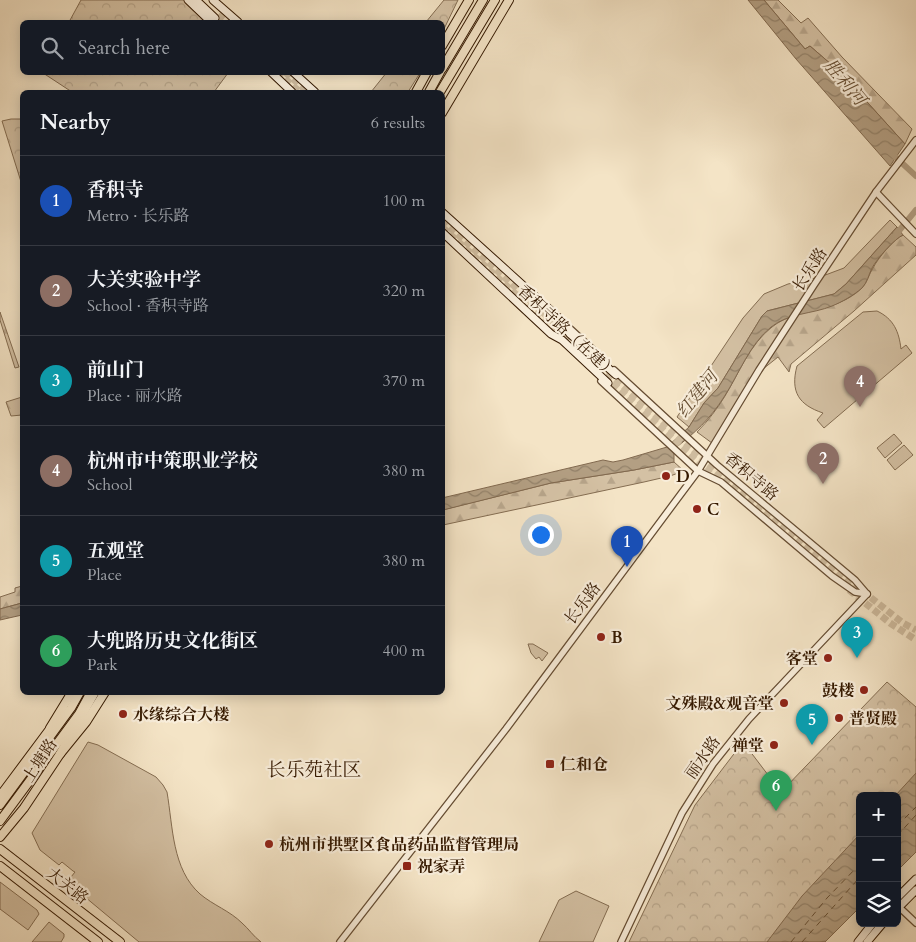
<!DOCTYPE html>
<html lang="en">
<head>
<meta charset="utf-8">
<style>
  :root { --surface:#171b24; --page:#20242c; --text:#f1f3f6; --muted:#9ea1a6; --line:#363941; --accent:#db2777 }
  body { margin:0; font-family:Cardo,"Noto Serif SC",serif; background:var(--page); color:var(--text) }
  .controls { position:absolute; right:15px; bottom:15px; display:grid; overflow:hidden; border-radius:8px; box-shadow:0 2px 12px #0003 }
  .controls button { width:45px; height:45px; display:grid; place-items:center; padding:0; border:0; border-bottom:1px solid var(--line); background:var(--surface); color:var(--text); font:25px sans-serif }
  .you { position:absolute; left:540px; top:534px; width:18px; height:18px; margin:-12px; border:4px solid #fff; border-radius:50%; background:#1a73e8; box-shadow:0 0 0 8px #1a73e833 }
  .badge { display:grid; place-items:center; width:32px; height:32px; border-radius:50%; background:var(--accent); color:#fff; font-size:16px; font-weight:700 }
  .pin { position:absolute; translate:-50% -41px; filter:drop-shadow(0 1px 2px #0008) }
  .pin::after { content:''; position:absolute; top:26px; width:18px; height:15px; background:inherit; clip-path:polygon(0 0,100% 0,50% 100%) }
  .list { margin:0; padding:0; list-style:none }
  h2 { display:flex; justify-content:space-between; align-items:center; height:65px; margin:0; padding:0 20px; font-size:21px }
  h2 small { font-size:16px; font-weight:400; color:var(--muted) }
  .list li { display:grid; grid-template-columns:32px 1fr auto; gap:15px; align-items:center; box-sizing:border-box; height:90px; padding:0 20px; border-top:1px solid var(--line) }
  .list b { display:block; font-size:19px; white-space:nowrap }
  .list p { margin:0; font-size:16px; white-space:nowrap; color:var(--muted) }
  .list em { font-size:16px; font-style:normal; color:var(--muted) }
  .icon { flex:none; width:28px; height:28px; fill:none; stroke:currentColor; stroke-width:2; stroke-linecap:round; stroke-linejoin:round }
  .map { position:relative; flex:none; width:916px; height:942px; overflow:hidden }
  .search { position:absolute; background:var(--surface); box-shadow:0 2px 12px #0003; left:20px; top:20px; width:425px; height:55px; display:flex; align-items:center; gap:12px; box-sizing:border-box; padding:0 18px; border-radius:8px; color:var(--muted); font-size:19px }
  .panel { position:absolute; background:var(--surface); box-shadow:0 2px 12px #0003; left:20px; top:90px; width:425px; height:605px; border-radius:8px }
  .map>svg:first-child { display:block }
  .grass { fill:#d4c1a4; stroke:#846d52 }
  .forest { fill:url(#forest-firs); stroke:#846d52 }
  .park { fill:url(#park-crowns); stroke:#846d52 }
  .water { fill:url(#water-waves); stroke:#81694f }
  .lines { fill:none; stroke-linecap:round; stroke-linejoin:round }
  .canal { stroke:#b39f83; stroke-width:6 }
  .ferry { stroke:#674f34; stroke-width:1; stroke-dasharray:6 5; stroke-linecap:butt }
  .secondary-tunnel { stroke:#cebb9e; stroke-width:7; stroke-dasharray:7 3.5; stroke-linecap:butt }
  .tertiary-casing { stroke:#654c32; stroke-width:8 }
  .secondary-casing { stroke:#351900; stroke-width:9 }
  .primary-casing { stroke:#351900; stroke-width:10 }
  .trunk-casing { stroke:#351900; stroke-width:10 }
  .tertiary { stroke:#f8edda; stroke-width:5.5 }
  .secondary { stroke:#f8edda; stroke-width:7 }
  .primary { stroke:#f4e4c6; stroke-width:8 }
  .trunk { stroke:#f4e4c6; stroke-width:8 }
  .poi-dot { fill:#8f2418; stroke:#f8edda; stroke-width:2 }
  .labels { text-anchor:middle; stroke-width:4.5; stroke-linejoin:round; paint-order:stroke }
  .street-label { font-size:16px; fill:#351900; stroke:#f8edda }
  .poi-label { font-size:16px; font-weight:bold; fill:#351900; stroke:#f8edda; text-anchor:start }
  .water-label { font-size:18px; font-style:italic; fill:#674f34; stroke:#f8edda }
  .quarter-label { font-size:19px; fill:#351900; stroke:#f8edda }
</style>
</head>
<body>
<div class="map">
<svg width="916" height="942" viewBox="0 0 916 942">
  <defs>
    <pattern id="forest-firs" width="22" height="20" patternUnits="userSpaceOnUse" patternTransform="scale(1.25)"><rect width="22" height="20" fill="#d4c1a4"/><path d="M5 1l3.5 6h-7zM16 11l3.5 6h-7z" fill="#b7a58b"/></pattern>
    <pattern id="park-crowns" width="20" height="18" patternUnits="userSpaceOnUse" patternTransform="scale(1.25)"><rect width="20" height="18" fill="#d4c1a4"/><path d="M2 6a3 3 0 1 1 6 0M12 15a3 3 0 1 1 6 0" fill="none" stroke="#b7a58b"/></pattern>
    <pattern id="water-waves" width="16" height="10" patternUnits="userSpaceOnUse" patternTransform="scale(1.25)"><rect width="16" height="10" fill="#b39f83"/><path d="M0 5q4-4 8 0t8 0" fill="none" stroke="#928169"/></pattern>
  </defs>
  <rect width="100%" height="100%" fill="#f4e4c6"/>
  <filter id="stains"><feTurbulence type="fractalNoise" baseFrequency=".004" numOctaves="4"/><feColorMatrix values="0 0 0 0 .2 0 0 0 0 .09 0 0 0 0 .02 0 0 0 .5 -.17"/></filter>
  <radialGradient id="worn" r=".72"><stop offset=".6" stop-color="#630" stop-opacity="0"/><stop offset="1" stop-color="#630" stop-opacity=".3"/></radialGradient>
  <g class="grass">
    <polygon points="890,220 897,227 846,284 834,294 767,311 762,316 718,388 704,403 689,427 677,417 743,318 764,294 788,284 820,277 844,268"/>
    <path d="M877,311C894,319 899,332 901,349L906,345L912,353L824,428L817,420L823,413C799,405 790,392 797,366L863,312Z"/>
    <polygon points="894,434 902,443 885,458 877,448"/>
    <polygon points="904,445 913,455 895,470 887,460"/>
    <polygon points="528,644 533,644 548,653 542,661 539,657 536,659 531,653"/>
    <path d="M88,742L98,745L156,777L163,785L167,792C173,827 172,869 200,894C213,905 230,911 242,923C249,929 253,936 261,942H139L67,882L75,872L73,871L62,862L59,865L40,850L32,833Z"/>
    <polygon points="0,882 37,910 39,914 28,930 0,909"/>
    <polygon points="576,891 609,906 593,942 539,942 559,900"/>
    <polygon points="49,922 64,934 64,937 61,942 32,942"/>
  </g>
  <g class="forest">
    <polygon points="764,0 778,0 801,23 808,18 842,57 912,129 905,144 840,72 810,46 805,49"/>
    <path d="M903,235L916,247V255L854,311L791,364L789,372L778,357L758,373L716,446L697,432C708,421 717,409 725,396C739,373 750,344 772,327C797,307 835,314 862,288C867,283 869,274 873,268C878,258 894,239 903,235Z"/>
    <polygon points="0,312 19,367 15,368 0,320"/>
    <polygon points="22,397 22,415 11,416 6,402"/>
    <polygon points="674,462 684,471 670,476 644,482 443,525 442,510 551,483 634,470"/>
    <polygon points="22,586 22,603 0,609 0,597 15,592 15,588"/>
  </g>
  <g class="park">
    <polygon points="81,0 197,0 219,22 69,22"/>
    <polygon points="444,0 458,0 443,31 442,22 426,22"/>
    <polygon points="387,72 420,72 420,73 408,92 371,92"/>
    <polygon points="43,73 228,73 214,92 72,92"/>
    <polygon points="11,119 22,119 22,185 2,121"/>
    <polygon points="887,682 916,707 916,778 897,796 860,796 860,839 771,942 629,942 695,805 743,742 781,792"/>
  </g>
  <g class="water">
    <polygon points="748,0 764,0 805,49 810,46 840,72 905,144 890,166 796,59"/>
    <path d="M897,227L903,235C894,239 877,259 872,268C869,274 867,283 862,288C854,295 842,302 832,306C813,314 788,313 771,327C749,345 739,374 724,397C710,419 695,433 674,449V462L634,470L551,483L443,510L442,498L603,460L613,462L623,460L667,447L689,427L704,403L718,388L762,316L767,311L834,294L846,284Z"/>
    <polygon points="22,603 22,615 0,620 0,609"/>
    <polygon points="916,773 916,852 897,871 897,796 895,796"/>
    <polygon points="860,834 860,907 825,942 767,942 802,896"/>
  </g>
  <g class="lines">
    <g class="canal">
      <polyline points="889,151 916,176"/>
      <polyline points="894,237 916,210"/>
    </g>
    <g class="ferry">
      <polyline points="897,826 916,807"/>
      <polyline points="897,836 916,815"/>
      <polyline points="791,942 827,898 860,864"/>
      <polyline points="802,942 860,877"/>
    </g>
    <g class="secondary-tunnel">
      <polyline points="218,15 227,22"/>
      <polyline points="277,72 300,92"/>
      <polyline points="285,72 308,92"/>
      <polyline points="442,220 571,338"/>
      <polyline points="442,227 567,341"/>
      <polyline points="608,372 720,474 851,582 903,623 916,630"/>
      <polyline points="605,376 716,479"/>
      <polyline points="849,590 890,623 916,640"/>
    </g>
    <g class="tertiary-casing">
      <g id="tertiary">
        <polyline points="876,192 916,234"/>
        <polyline points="565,324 602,358"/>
        <polyline points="614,370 717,465 855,580 867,594"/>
        <polyline points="601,381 698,471 721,482 832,576 855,592 867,594"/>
        <polyline points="899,907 916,923"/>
        <polyline points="340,942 506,729 698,471 759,370 814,285 876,192 916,140"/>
        <polyline points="621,942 682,813 713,764 749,719 867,594"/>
      </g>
    </g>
    <g class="secondary-casing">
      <g id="secondary">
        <polyline points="188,0 211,22"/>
        <polyline points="196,0 215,18"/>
        <polyline points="213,0 238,22"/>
        <polyline points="271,72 292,92"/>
        <polyline points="293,72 315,92"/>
        <polyline points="442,212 558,317 570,334 616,375"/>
        <polyline points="442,232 551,334 562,340 608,383"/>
        <polyline points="897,898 916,879"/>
        <polyline points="897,909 916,890"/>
        <polyline points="858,942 873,923"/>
        <polyline points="867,942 883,923"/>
      </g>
    </g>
    <g class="primary-casing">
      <g id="primary">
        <polyline points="442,46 469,0"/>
        <polyline points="416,92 427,72"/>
        <polyline points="442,113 509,0"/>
        <polyline points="0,796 53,725"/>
        <polyline points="0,837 24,808 60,754 95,692"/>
        <polyline points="0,849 120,942"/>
        <polyline points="0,866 98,942"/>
      </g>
    </g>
    <g class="trunk-casing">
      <g id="trunk">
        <polyline points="442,69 483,0"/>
        <polyline points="429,92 440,72"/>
        <polyline points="440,92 495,0"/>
        <polyline points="50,728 72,692"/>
        <polyline points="60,754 86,722 105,692"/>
        <polyline points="0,805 71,708 80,692"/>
        <polyline points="0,821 79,714 91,692"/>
      </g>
    </g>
    <use href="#tertiary" class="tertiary"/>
    <use href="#secondary" class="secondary"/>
    <use href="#primary" class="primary"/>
    <use href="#trunk" class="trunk"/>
  </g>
  <g class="poi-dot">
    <circle cx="666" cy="476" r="5"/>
    <circle cx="697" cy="509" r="5"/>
    <circle cx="601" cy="637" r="5"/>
    <circle cx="828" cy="658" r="5"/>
    <circle cx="864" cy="690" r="5"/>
    <circle cx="784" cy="703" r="5"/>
    <circle cx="123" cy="714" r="5"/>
    <circle cx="839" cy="718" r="5"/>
    <circle cx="774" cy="745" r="5"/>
    <rect x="545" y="759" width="10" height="10" rx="2.5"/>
    <circle cx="269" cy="844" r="5"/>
    <rect x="402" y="861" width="10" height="10" rx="2.5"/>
  </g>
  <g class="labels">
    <g class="street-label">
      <text transform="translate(809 269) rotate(-57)" y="6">长乐路</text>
      <text transform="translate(568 331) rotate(43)" y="6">香积寺路（在建）</text>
      <text transform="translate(752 476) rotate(40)" y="6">香积寺路</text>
      <text transform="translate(582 603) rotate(-53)" y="6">长乐路</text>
      <text transform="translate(702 757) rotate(-55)" y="6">丽水路</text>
      <text transform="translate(39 760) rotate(-57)" y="6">上塘路</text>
      <text transform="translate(68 885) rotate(38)" y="6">大关路</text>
    </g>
    <g class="poi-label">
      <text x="676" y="482">D</text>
      <text x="707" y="515">C</text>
      <text x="611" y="643">B</text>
      <text x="818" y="664" text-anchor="end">客堂</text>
      <text x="854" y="696" text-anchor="end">鼓楼</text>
      <text x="774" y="709" text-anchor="end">文殊殿&amp;观音堂</text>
      <text x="133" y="720">水缘综合大楼</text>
      <text x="849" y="724">普贤殿</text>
      <text x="764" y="751" text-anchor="end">禅堂</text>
      <text x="560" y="770">仁和仓</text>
      <text x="279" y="850">杭州市拱墅区食品药品监督管理局</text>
      <text x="417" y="872">祝家弄</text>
    </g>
    <g class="water-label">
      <text transform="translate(845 82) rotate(50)" y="6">胜利河</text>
      <text transform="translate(697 394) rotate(-51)" y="6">红建河</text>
    </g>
    <g class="quarter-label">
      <text x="314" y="776">长乐苑社区</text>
    </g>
  </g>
  <rect width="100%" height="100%" filter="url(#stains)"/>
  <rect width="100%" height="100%" fill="url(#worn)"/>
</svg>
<div class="controls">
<button>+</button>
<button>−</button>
<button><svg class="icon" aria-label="layers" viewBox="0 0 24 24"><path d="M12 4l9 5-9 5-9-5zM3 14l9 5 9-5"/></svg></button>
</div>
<div class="you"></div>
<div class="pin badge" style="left:627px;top:567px;background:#1a4fb4">1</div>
<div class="pin badge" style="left:823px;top:484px;background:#8d6e63">2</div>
<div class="pin badge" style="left:857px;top:658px;background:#0f9aa8">3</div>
<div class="pin badge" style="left:860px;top:407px;background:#8d6e63">4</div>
<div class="pin badge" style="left:812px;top:745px;background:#0f9aa8">5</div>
<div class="pin badge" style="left:776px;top:811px;background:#2e9e5b">6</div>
<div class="search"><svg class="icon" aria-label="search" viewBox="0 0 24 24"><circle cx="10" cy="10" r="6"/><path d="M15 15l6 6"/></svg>Search here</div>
<section class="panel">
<h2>Nearby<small>6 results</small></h2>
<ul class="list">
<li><span class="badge" style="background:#1a4fb4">1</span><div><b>香积寺</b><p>Metro · 长乐路</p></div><em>100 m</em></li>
<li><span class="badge" style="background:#8d6e63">2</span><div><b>大关实验中学</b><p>School · 香积寺路</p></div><em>320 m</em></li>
<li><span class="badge" style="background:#0f9aa8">3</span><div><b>前山门</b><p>Place · 丽水路</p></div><em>370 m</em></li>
<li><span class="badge" style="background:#8d6e63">4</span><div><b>杭州市中策职业学校</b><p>School</p></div><em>380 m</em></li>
<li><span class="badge" style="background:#0f9aa8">5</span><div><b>五观堂</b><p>Place</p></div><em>380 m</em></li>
<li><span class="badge" style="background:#2e9e5b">6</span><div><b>大兜路历史文化街区</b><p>Park</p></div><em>400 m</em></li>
</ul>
</section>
</div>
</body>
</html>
